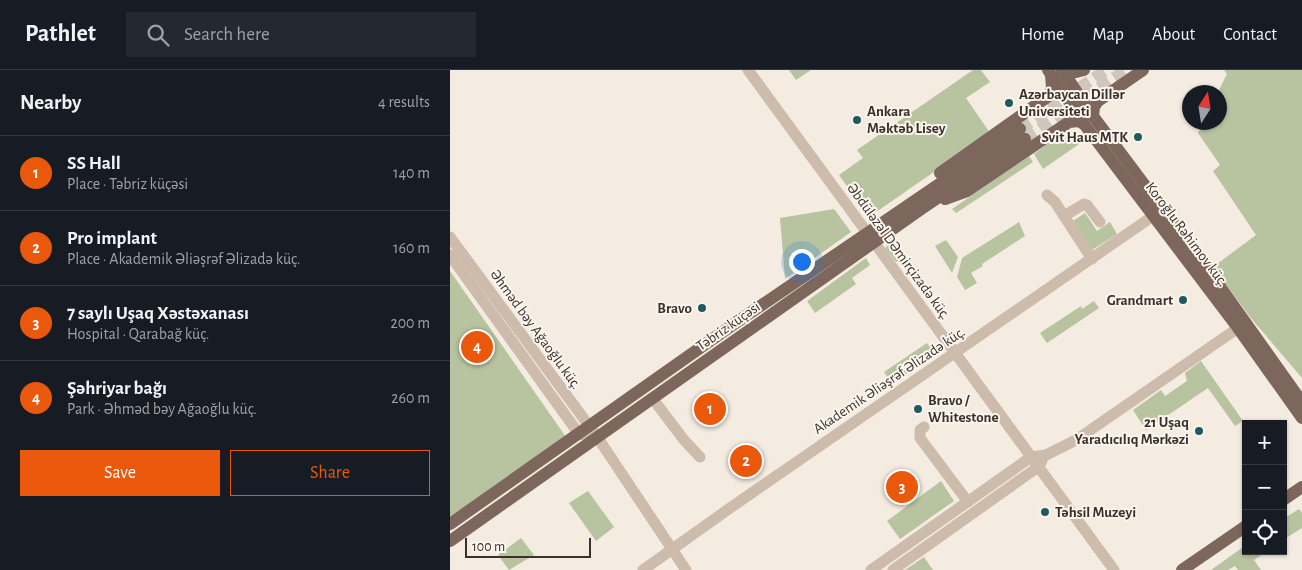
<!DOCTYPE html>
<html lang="en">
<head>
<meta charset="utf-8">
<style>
  :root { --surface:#171b24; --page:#242831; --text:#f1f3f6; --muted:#9ea1a6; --line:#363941; --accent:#ea580c }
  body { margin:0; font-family:"Alegreya Sans",sans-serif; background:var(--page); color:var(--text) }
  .controls { position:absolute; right:15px; bottom:15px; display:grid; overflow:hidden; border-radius:0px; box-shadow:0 1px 4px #0004 }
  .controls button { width:45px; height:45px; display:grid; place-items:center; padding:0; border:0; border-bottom:1px solid var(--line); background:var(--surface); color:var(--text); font:25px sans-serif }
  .compass { position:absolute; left:732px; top:15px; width:45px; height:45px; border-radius:50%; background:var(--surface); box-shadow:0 1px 4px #0004; rotate:12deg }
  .scale { position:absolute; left:15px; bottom:12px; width:126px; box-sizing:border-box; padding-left:5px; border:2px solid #3b302b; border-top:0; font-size:14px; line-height:18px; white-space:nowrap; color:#3b302b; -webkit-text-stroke:4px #fbf5ee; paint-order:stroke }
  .you { position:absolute; left:351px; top:191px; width:18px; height:18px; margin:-12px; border:4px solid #fff; border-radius:50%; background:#1a73e8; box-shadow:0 0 0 8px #1a73e833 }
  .badge { display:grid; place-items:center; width:32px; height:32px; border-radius:50%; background:var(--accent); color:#fff; font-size:16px; font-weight:700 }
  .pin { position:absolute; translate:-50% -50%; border:2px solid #fff; box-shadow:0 1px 5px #0006 }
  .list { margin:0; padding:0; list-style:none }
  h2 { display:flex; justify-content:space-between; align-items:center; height:65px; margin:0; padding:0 20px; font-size:21px }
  h2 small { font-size:16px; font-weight:400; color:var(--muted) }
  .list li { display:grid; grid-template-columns:32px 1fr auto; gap:15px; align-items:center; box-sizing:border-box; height:75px; padding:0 20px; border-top:1px solid var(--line) }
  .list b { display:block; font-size:19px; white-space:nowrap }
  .list p { margin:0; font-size:16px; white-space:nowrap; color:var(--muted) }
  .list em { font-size:16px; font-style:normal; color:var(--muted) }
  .actions { display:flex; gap:10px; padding:15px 20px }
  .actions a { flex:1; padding:11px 0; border:1px solid var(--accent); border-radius:0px; text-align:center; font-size:18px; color:var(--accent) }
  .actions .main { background:var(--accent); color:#fff }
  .icon { flex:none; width:28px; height:28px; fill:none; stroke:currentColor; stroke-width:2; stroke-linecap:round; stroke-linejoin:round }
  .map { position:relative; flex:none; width:852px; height:500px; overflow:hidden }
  header { display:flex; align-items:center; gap:30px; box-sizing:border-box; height:70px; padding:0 25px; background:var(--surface); border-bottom:1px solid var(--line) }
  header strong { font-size:24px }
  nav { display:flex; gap:28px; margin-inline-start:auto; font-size:18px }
  .search { width:350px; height:45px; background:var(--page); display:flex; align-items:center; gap:12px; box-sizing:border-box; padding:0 18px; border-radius:0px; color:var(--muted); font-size:19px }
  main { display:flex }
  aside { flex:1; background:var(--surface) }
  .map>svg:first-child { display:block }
  .green { fill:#b8c4a0 }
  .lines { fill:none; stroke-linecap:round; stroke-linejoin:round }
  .major-tunnel { stroke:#cfc6bd; stroke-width:12; stroke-dasharray:12 6; stroke-linecap:butt }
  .minor { stroke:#cdbbac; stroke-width:11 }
  .major { stroke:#7d675c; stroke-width:12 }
  .poi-dot { fill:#1f5a5e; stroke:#fbf5ee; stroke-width:2 }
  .labels { text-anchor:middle; stroke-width:4; stroke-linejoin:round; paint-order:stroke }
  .poi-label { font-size:15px; font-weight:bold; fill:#3b302b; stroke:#fbf5ee; text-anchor:start }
  .street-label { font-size:15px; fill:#3b302b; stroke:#fbf5ee }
</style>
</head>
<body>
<header>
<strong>Pathlet</strong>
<div class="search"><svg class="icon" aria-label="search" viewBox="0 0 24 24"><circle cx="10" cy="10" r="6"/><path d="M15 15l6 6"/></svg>Search here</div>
<nav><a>Home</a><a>Map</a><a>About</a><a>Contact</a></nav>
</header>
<main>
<aside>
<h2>Nearby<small>4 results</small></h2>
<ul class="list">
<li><span class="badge">1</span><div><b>SS Hall</b><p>Place · Təbriz küçəsi</p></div><em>140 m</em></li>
<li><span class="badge">2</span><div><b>Pro implant</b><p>Place · Akademik Əliəşrəf Əlizadə küç.</p></div><em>160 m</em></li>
<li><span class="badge">3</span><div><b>7 saylı Uşaq Xəstəxanası</b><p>Hospital · Qarabağ küç.</p></div><em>200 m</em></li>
<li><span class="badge">4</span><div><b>Şəhriyar bağı</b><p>Park · Əhməd bəy Ağaoğlu küç.</p></div><em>260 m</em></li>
</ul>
<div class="actions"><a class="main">Save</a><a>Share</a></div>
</aside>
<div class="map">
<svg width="852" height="500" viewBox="0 0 852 500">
  <rect width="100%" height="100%" fill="#f4ebe1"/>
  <g class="green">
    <polygon points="339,0 361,0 346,10"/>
    <polygon points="523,0 531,0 540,12 516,28 540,63 419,147 389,105 413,88 407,80"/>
    <polygon points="774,0 852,0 852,308 800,247 763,197 806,165 763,101 770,95 748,63 754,53 769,52 769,22 768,22 777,4"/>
    <polygon points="617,63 625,64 632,72 593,99 584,84 607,67"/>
    <polygon points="579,86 583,92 506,143 502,139"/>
    <polygon points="384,139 401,162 335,209 330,148"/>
    <polygon points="635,143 647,161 660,152 667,164 642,180 623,151"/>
    <polygon points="569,152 575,166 532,194 533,196 521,203 527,213 515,220 507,207 512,188"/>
    <polygon points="496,170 508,187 502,203 485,176"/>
    <polygon points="440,174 451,189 446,192 435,178"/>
    <polygon points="416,188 420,195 402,208 406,214 365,243 357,231"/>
    <polygon points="0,201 116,367 0,447"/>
    <polygon points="644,231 649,238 597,273 590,263 631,236 632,239"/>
    <polygon points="477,273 485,284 442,314 434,302"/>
    <polygon points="751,291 793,351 785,356 758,318 696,360 683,340 711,320 715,326 737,311 735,303"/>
    <polygon points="491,411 504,431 450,469 437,451"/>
    <polygon points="138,421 164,457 146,471 119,433"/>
    <polygon points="849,439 852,443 852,458 833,470 833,449"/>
    <polygon points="71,468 84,485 59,500 48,485"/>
    <polygon points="796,475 796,481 817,481 804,490 811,500 788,500 785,496 778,500 761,500"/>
    <polygon points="474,487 483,500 455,500"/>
  </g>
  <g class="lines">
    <g class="major-tunnel">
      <polyline points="570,59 656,0"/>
      <polyline points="575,69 676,0"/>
    </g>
    <g class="minor">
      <polyline points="298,0 664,500"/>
      <polyline points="597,125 605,132 642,189"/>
      <polyline points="614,146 634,134 637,135 650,152"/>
      <polyline points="0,167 148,368 236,500"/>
      <polyline points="0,185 129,364 136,365"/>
      <polyline points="203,329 234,370 250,387"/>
      <polyline points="474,357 470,360 470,368 518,432"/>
      <polyline points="193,500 280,438 703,146"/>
      <polyline points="421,500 581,387 596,385 626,370 788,258"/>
      <polyline points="443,500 588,397 592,391"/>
    </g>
    <g class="major">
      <polyline points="598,0 634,54 788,258 852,348"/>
      <polyline points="612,0 643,46 756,197 852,332"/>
      <polyline points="612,0 622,3 634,0"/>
      <polyline points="643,46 644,37 648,31 693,0"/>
      <polyline points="490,103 600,25 602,17 601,5"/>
      <polyline points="495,129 517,121 619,52 628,51 634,54"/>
      <polyline points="833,430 852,417"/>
      <polyline points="0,454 284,254 570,59"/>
      <polyline points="0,471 474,137 575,69"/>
      <polyline points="732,500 796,456"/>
    </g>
  </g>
  <g class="poi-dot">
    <circle cx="559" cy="33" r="5"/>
    <circle cx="407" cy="50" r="5"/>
    <circle cx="688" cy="67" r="5"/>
    <circle cx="733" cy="230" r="5"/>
    <circle cx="252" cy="238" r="5"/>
    <circle cx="468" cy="339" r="5"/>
    <circle cx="749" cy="361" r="5"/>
    <circle cx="595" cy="442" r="5"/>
  </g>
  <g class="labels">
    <g class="poi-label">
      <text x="569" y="29">Azərbaycan Dillər<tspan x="569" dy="17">Universiteti</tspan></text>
      <text x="417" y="46">Ankara<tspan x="417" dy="17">Məktəb Lisey</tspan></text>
      <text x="678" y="72" text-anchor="end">Svit Haus MTK</text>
      <text x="723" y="235" text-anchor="end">Grandmart</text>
      <text x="242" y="243" text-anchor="end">Bravo</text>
      <text x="478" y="335">Bravo /<tspan x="478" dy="17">Whitestone</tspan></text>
      <text x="739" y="357" text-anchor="end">21 Uşaq<tspan x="739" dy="17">Yaradıcılıq Mərkəzi</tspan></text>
      <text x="605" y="447">Təhsil Muzeyi</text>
    </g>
    <g class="street-label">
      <text transform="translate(737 164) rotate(53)" y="5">Koroğlu Rəhimov küç.</text>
      <text transform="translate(449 181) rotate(54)" y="5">Əbdüləzəl DƏmirçizadə küç.</text>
      <text transform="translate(278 256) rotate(-35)" y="5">Təbriz küçəsi</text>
      <text transform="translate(86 259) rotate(54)" y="5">Əhməd bəy Ağaoğlu küç.</text>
      <text transform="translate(439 310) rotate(-34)" y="5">Akademik Əliəşrəf Əlizadə küç.</text>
    </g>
  </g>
</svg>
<div class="controls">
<button>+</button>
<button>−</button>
<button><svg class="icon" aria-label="locate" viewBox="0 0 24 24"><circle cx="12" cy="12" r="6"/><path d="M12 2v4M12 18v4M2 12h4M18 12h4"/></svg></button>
</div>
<svg class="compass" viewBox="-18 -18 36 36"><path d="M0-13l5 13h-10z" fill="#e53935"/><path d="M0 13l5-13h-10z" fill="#9ea1a6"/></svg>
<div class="scale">100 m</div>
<div class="you"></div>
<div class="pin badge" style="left:260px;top:339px">1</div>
<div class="pin badge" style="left:296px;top:391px">2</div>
<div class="pin badge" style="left:452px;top:417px">3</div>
<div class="pin badge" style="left:27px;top:277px">4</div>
</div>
</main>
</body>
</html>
